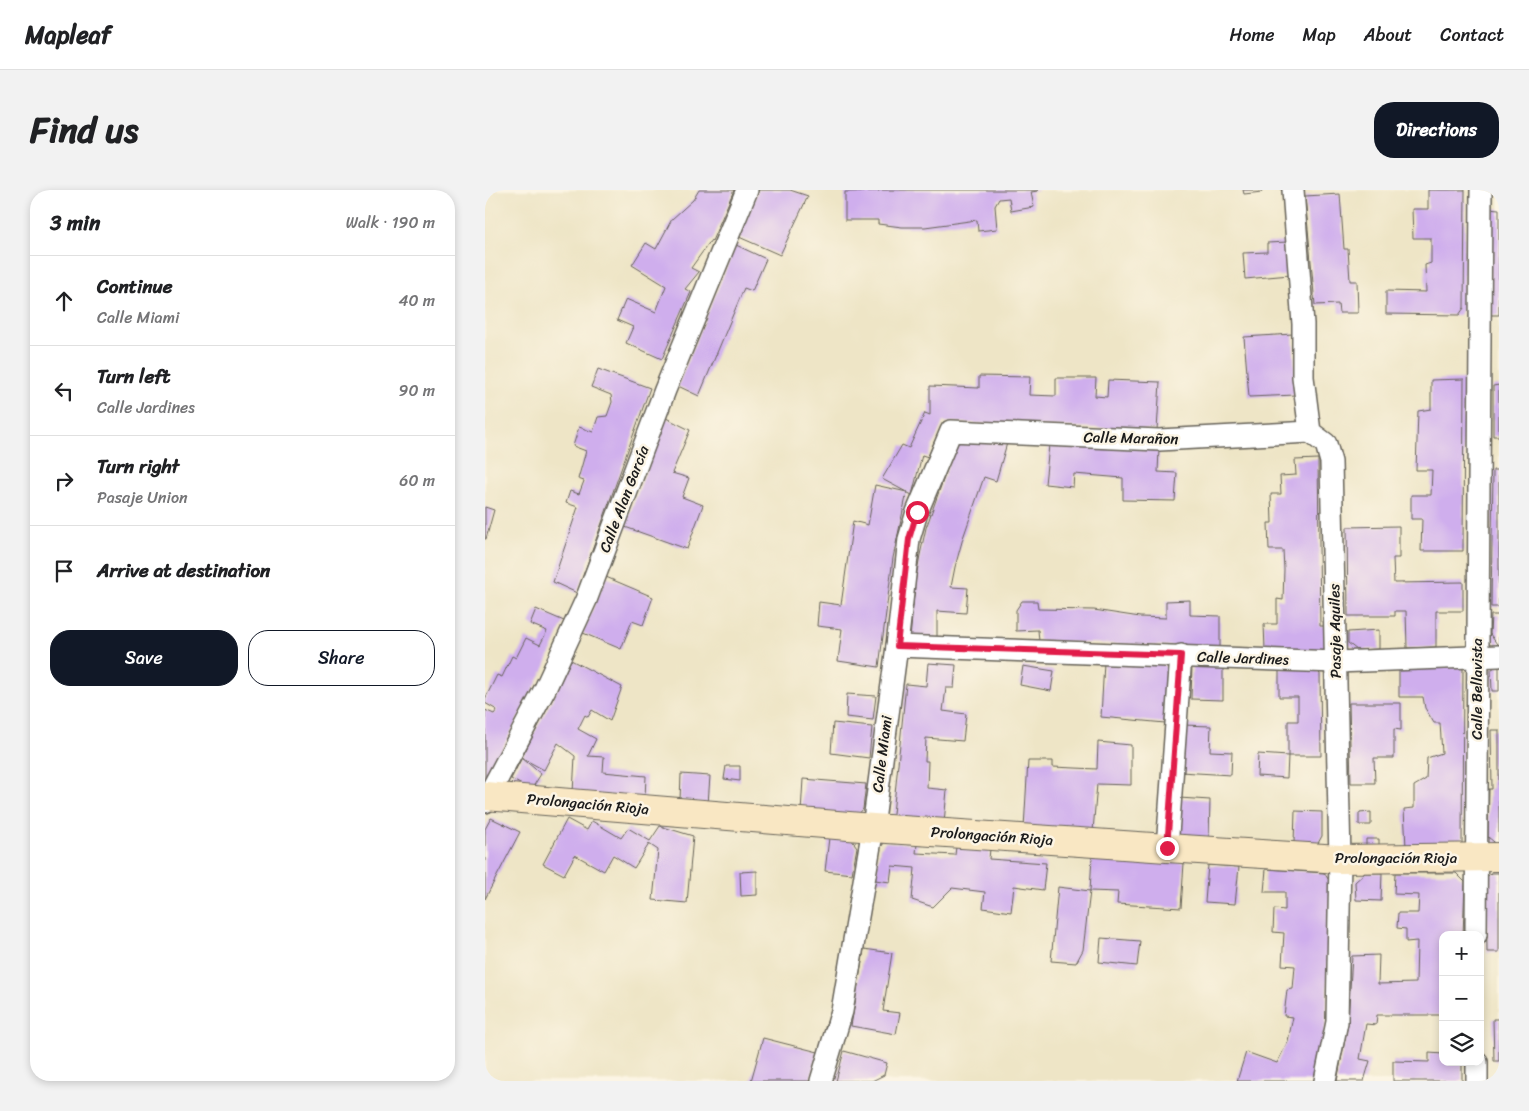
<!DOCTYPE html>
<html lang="en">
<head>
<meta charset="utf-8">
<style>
  :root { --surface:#fff; --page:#f2f2f2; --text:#202124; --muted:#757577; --line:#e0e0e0; --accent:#111827 }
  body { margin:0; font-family:Sriracha,sans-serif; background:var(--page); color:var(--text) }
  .controls { position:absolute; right:15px; bottom:15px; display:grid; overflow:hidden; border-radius:10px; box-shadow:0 2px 8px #0003 }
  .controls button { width:45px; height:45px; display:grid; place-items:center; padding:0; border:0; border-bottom:1px solid var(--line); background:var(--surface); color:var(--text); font:25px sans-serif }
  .stop { position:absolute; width:15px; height:15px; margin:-11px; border:4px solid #e11d48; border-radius:50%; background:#fff }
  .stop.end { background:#e11d48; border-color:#fff; box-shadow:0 1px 5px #0008 }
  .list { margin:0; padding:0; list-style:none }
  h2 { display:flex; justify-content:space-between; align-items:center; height:65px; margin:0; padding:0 20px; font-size:21px }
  h2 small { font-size:16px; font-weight:400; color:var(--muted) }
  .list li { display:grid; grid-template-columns:32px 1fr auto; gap:15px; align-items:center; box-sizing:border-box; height:90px; padding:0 20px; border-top:1px solid var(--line) }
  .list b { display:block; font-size:19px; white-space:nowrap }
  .list p { margin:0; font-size:16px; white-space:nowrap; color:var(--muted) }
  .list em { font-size:16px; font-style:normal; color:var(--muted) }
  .actions { display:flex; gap:10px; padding:15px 20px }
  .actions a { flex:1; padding:11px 0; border:1px solid var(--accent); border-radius:20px; text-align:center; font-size:18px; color:var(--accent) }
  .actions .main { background:var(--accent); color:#fff }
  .icon { flex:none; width:28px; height:28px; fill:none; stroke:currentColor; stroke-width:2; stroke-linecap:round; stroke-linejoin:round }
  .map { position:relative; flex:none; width:1014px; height:891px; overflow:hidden; border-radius:20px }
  header { display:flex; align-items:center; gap:30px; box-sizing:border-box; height:70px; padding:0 25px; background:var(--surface); border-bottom:1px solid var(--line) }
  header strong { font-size:24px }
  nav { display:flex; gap:28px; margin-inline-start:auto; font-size:18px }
  .intro { display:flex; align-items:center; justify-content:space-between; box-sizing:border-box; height:120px; padding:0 30px }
  h1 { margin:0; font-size:35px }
  .button { padding:12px 22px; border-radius:20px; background:var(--accent); color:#fff; font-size:18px; font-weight:700 }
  main { display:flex; gap:30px; padding:0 30px }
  aside { flex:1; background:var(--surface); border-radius:20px; box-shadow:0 2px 8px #0003 }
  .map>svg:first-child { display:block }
  .building { fill:#cfaeed }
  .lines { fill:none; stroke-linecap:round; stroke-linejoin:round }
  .street-casing { stroke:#666258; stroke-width:24 }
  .secondary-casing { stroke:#666258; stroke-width:30 }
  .street { stroke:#fff; stroke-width:21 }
  .secondary { stroke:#f9e7c3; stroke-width:28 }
  .route { stroke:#e11d48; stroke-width:6 }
  .labels { text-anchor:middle; stroke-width:5; stroke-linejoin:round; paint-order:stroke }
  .street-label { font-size:15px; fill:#1c1c1c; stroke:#fcf5e5 }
</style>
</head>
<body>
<header>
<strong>Mapleaf</strong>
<nav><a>Home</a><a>Map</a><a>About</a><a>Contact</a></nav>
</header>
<div class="intro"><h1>Find us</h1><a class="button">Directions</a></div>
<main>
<aside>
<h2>3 min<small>Walk · 190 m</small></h2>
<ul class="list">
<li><svg class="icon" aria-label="ahead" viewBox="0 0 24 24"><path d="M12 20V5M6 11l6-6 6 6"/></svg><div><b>Continue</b><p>Calle Miami</p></div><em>40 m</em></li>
<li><svg class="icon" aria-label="left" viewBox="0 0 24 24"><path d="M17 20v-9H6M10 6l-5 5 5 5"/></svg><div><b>Turn left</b><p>Calle Jardines</p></div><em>90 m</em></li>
<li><svg class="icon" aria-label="right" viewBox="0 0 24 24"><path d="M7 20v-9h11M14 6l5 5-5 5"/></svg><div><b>Turn right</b><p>Pasaje Union</p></div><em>60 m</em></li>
<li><svg class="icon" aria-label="arrive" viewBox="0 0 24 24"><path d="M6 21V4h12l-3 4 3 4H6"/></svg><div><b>Arrive at destination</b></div></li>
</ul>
<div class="actions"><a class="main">Save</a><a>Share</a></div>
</aside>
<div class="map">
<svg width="1014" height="891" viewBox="0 0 1014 891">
  <rect width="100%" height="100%" fill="#fcf5e5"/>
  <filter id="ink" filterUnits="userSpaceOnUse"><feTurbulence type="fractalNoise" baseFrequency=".02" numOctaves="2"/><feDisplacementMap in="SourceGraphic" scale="10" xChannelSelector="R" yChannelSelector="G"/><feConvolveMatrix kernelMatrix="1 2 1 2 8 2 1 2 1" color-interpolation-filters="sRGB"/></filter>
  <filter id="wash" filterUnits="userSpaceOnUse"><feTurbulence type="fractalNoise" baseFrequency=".0096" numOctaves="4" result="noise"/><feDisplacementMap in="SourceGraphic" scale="20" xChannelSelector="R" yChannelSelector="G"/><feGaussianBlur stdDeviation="1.12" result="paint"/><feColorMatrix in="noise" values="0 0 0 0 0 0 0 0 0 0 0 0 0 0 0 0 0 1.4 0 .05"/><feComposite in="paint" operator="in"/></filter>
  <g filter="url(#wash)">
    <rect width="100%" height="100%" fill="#eee5c6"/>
    <g id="blocks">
      <g class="building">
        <polygon points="214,0 249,0 227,51 226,50 206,78 214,82 200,99 206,102 177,169 141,153 148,137 132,130 141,109 171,122 181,96 147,75 161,53 171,59 187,29 208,10"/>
        <polygon points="273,0 305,0 323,6 295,65 254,47"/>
        <polygon points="394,0 553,0 553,1 546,2 549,17 526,21 524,8 514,9 510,16 512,39 493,41 492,30 440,37 417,37 393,34 393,30 360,30 360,2 394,1"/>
        <polygon points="758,0 777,0 777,2 759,4"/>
        <polygon points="943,0 980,0 979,118 974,125 901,124 901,101 941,102 940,75 946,73 946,48 928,48 927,19 943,19"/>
        <polygon points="855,4 859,59 863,59 865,91 872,91 873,123 854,123 853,114 830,115 820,6"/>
        <polygon points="1003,18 1014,19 1014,125 1005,125"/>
        <polygon points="803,52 805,85 760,89 758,63 782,62 782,53"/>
        <polygon points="251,55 281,69 267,101 259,98 214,206 193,196"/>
        <polygon points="808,144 811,205 764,207 759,147"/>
        <polygon points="113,179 165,198 92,403 68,392 93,317 81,313 85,301 94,304 99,291 93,289 101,261 88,256 94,237 108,242 113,227 122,226 127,212 126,205 106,197"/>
        <polygon points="494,186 545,187 544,205 571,206 571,188 611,188 610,206 622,207 623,190 675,192 672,240 458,232 443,267 437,265 427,305 397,289 417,255 424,258 440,223 445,225 445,196 494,198"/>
        <polygon points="979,189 978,361 936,361 937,329 926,329 926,305 946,305 947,280 931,280 933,221 946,219 946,190"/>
        <polygon points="1014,195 1014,246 1008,246 1008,196"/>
        <polygon points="181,228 205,240 187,283 204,288 197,307 218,315 202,359 140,337"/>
        <polygon points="472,251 522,253 511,291 499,287 478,348 470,377 466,397 483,398 481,423 452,421 452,449 425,449 430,393 435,365 441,338"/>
        <polygon points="564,255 674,259 673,282 692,283 690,311 638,310 638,288 589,284 588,297 560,294"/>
        <polygon points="833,269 835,436 845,436 845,462 780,460 779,434 792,434 792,409 798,410 799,379 798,360 784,360 783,333 787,333 786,304 796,304 795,286 811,285 810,270"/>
        <polygon points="1008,280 1014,280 1014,417 1006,417"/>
        <polygon points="390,295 422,302 408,368 394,477 353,471 357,439 332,436 334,412 356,415 368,331 383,335"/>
        <polygon points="0,317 9,320 1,349 0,349"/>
        <polygon points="914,336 914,368 908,368 909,393 978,392 978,421 951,421 951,457 922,458 921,421 910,421 910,426 863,426 862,337"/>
        <polygon points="121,387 168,407 158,435 147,431 136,459 98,443"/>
        <polygon points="705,410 705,425 735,426 735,458 554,451 553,440 531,441 531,420 537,411 552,411 553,419 609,420 655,427 681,428 681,411"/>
        <polygon points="51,419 79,431 58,481 0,591 0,520 9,524 12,520 0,513 0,509 12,485 17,487 27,466 31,468 41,448 55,455 62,441 45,434"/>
        <polygon points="1006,425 1014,425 1014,457 1005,444"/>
        <polygon points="894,440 894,459 872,460 863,453 863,442"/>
        <polygon points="86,470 137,497 125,531 107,520 103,527 100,525 93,539 111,549 103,566 119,567 118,582 161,586 160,609 88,603 90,566 73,553 59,580 37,568 56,584 46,600 26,589 51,540 68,508"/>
        <polygon points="619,472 677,474 684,480 680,533 616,527"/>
        <polygon points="443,473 471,475 469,498 461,498 458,521 481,524 478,551 441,548 440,571 443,571 442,598 462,600 459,633 415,630 408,624 421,494 441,496"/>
        <polygon points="707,475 738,476 738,510 706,509"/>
        <polygon points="538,476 569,481 566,501 535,495"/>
        <polygon points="978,476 977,657 921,657 919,619 929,618 929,596 941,589 942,568 957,563 955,533 949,533 940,518 938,507 914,507 914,478"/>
        <polygon points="1011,476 1014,476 1014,501 1007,501 1006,480"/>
        <polygon points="794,478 831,479 835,484 836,566 803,566 802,588 772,586 773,564 803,566 803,531 813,531 813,507 794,507"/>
        <polygon points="362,504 391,506 388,530 361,527"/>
        <polygon points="864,513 916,513 916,540 909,539 909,568 889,568 890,593 866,593"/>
        <polygon points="348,533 387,537 384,568 346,563"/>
        <polygon points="698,535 726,536 725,561 747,562 746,585 695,582"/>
        <polygon points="1006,540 1014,540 1014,656 1003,647 1004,599 1007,599"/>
        <polygon points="613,552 646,555 646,595 612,594 608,641 539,638 543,571 568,571 568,577 612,579"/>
        <polygon points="241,576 255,576 255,591 239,589"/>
        <polygon points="196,584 225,586 223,614 195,610"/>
        <polygon points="318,589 381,594 378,619 372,626 316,622"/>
        <polygon points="694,608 725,610 724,648 691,647"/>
        <polygon points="810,621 837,622 837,646 832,655 809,653"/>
        <polygon points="886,622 886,635 874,635 874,623"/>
        <polygon points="6,628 35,642 0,709 0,639"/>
        <polygon points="82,629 102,640 107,631 136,648 143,638 165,651 175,636 208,646 202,713 168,710 173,660 164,654 149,678 128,665 119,681 90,665 79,685 58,674"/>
        <polygon points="344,648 366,649 372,657 367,684 340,681"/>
        <polygon points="881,649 894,649 894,657 881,658"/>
        <polygon points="400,652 432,654 431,663 470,665 471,657 505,659 504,669 561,673 558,700 529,696 526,722 498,718 500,702 467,698 448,717 427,710 430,678 407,676 405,692 390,690 395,658"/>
        <polygon points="607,666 699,673 696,718 632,714 633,702 605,701"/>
        <polygon points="723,675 754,677 750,714 720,712"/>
        <polygon points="781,679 839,683 846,693 841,831 837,859 829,891 752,891 761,862 792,873 803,851 808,827 799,826 802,800 808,799 810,776 797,775 799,743 788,742 789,719 800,720 800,702 779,702"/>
        <polygon points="272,681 272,705 256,706 255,682"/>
        <polygon points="880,683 897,683 896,711 871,710 870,692"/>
        <polygon points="910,683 971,683 980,692 978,745 958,745 958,825 892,825 891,835 881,834 875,869 885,871 879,891 852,891 863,833 867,766 894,765 893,794 931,793 932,751 921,752 921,739 912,738 913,723 933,723 934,705 909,704"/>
        <polygon points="1006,683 1014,683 1014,762 1002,762 1001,688"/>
        <polygon points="573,697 605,701 598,760 591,773 566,771"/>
        <polygon points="616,748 655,751 652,776 614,772"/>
        <polygon points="379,759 407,763 398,821 415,823 411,844 366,836"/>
        <polygon points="1008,829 1014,829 1014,871 1009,871"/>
        <polygon points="278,848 333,862 325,891 266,891"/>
        <polygon points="359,861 402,873 399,885 387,891 351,891"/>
        <polygon points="944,863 958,864 958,872 977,872 977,891 908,891 908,871 944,872"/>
      </g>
    </g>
  </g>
  <g filter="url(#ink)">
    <use href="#blocks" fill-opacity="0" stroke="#666258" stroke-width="1"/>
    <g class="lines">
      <g class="street-casing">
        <g id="street">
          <polyline points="808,0 818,134 818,187 825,242 841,254 846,272 855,669 852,832 840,891"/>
          <polyline points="412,456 851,472 1014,466"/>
          <polyline points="0,612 60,499 101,410 180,200 262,0"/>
          <polyline points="682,658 696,465"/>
          <polyline points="991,745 996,0"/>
          <polyline points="992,872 992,891"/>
          <polyline points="336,891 357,821 388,638 412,456 424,349 432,322 466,241 674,250 825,242"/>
        </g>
      </g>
      <g class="secondary-casing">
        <polyline id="secondary" points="0,606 388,638 682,658 855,669 1014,667"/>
      </g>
      <use href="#street" class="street"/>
      <use href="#secondary" class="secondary"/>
    </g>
  </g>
  <g class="lines" filter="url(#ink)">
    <polyline class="route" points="432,322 424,349 412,456 696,465 682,658"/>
  </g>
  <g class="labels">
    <g class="street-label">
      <text transform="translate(646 248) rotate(1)" y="5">Calle Marañon</text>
      <text transform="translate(139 309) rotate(-69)" y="5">Calle Alan García</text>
      <text transform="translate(850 441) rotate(-91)" y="5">Pasaje Aquiles</text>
      <text transform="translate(758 468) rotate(2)" y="5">Calle Jardines</text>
      <text transform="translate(992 499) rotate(-90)" y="5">Calle Bellavista</text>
      <text transform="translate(397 564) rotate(-83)" y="5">Calle Miami</text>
      <text transform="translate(103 614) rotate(5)" y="5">Prolongación Rioja</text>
      <text transform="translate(507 646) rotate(4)" y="5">Prolongación Rioja</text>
      <text x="911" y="673">Prolongación Rioja</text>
    </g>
  </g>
</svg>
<div class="controls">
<button>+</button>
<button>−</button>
<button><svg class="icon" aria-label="layers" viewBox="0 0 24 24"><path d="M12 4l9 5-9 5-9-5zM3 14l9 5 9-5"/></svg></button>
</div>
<div class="stop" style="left:432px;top:322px"></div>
<div class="stop end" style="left:682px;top:658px"></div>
</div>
</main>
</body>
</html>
